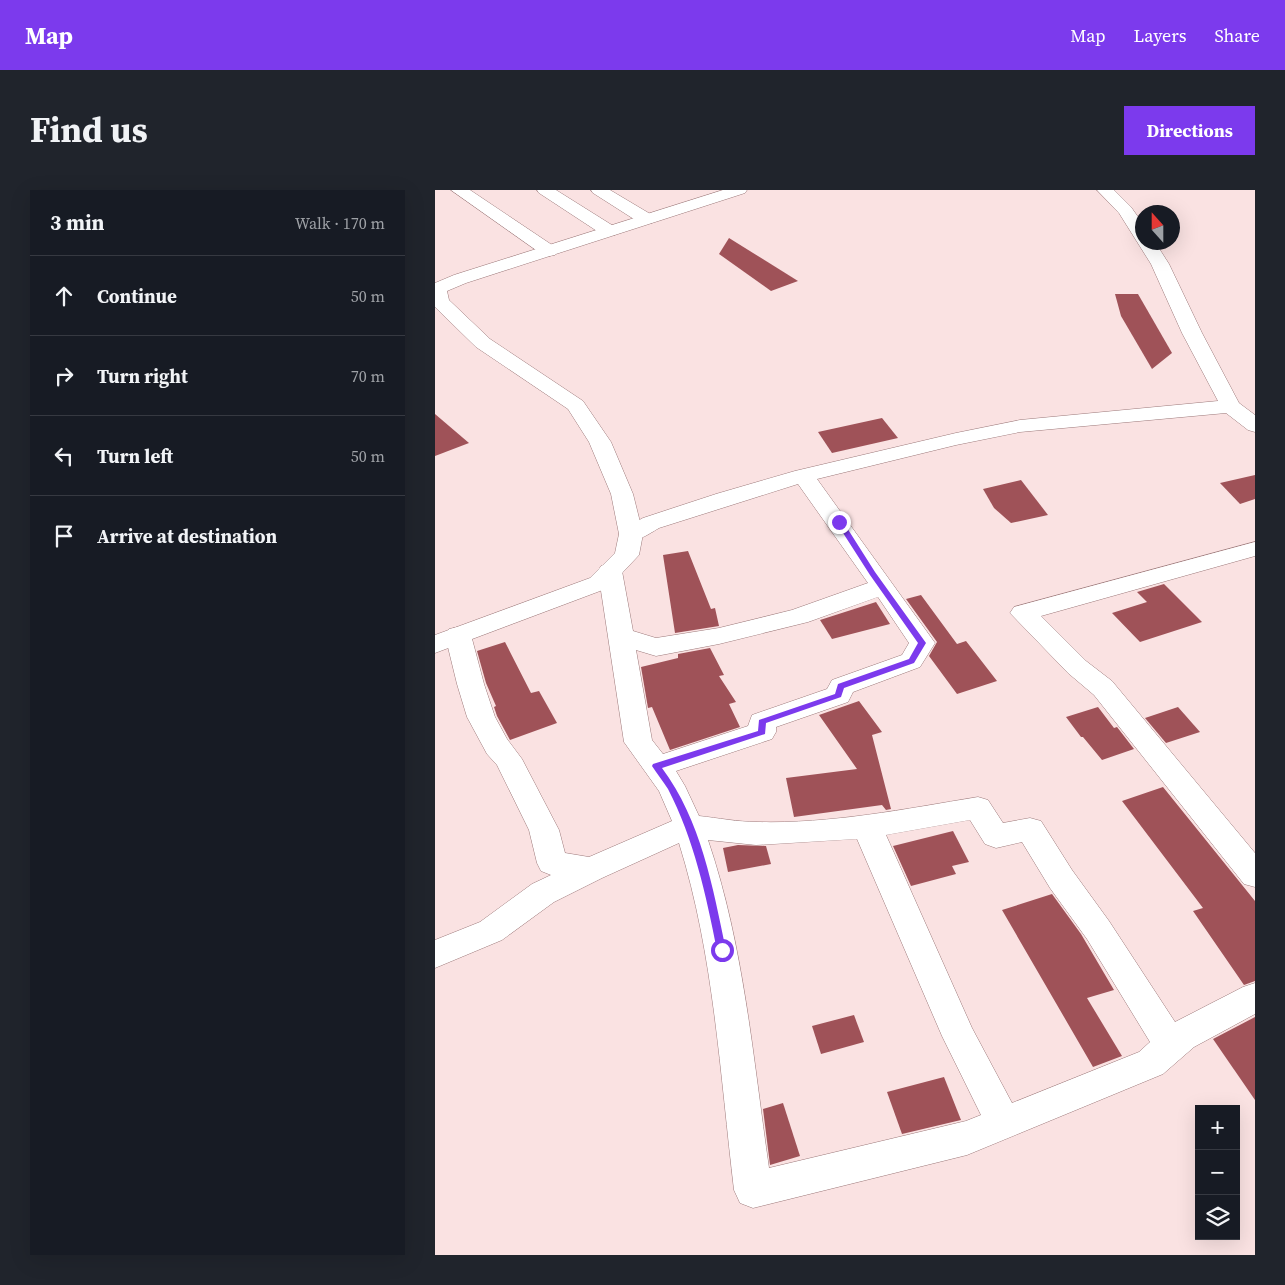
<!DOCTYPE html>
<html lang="en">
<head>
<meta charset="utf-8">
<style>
  :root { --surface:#171b24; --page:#20242c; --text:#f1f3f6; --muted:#9ea1a6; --line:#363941; --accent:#7c3aed }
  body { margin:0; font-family:"Source Serif 4",serif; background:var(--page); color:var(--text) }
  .controls { position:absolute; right:15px; bottom:15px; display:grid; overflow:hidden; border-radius:0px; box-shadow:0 5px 20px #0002 }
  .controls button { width:45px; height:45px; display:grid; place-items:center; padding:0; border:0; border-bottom:1px solid var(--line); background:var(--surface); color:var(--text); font:25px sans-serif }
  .compass { position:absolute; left:700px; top:15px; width:45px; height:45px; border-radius:50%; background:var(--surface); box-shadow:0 5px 20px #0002; rotate:339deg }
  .stop { position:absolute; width:15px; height:15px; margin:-11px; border:4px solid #7c3aed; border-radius:50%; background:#fff }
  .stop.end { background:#7c3aed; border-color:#fff; box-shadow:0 1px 5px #0008 }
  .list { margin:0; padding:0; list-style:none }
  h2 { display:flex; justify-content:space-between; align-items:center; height:65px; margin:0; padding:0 20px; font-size:21px }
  h2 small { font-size:16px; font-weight:400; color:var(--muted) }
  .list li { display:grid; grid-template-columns:32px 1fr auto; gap:15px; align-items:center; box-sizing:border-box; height:80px; padding:0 20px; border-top:1px solid var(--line) }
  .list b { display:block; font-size:19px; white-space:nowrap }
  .list em { font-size:16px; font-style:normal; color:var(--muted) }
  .icon { flex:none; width:28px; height:28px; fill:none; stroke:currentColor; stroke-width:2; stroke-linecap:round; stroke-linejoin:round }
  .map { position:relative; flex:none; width:820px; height:1065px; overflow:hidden; border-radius:0px }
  header { display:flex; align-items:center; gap:30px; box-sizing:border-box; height:70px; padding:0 25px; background:var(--accent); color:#fff }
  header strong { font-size:24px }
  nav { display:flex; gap:28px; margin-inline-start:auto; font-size:18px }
  .intro { display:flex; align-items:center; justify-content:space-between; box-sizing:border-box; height:120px; padding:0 30px }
  h1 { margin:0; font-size:35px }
  .button { padding:12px 22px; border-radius:0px; background:var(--accent); color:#fff; font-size:18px; font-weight:700 }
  main { display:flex; gap:30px; padding:0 30px }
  aside { flex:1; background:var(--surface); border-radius:0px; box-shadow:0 5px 20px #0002 }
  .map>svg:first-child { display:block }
  .building { fill:#9f5258 }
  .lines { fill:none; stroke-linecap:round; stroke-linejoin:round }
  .street-casing { stroke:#9c797a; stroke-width:1 }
  .secondary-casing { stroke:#9c797a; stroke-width:1 }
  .street { fill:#fff; fill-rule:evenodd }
  .secondary { fill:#fff; fill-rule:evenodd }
  .route { fill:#7c3aed }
</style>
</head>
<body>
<header>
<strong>Map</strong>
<nav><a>Map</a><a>Layers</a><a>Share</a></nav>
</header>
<div class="intro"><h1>Find us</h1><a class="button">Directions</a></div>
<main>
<aside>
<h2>3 min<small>Walk · 170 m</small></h2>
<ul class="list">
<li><svg class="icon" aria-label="ahead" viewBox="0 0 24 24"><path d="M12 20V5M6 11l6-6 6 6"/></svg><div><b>Continue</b></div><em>50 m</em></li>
<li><svg class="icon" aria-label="right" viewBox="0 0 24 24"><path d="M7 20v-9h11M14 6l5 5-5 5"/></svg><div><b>Turn right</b></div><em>70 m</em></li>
<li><svg class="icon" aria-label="left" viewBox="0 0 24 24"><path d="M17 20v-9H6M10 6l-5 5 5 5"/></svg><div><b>Turn left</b></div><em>50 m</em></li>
<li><svg class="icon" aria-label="arrive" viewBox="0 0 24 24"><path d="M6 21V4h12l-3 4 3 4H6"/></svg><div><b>Arrive at destination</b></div></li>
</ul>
</aside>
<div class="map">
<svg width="820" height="1065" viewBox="0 0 820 1065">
  <rect width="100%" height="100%" fill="#fae2e2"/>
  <g class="building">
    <polygon points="294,48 363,91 336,101 284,64"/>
    <polygon points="680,104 703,104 737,163 717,179 686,126"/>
    <polygon points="0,224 34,253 0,266"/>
    <polygon points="447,228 463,248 397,263 383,242"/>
    <polygon points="820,285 820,309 805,314 785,293"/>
    <polygon points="586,290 613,325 576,333 559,318 548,299"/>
    <polygon points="253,361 276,419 280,418 284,436 240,443 228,365"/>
    <polygon points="729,394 767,432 705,452 677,423 712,412 702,402"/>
    <polygon points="486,405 522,454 531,451 562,491 522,504 494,466 502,452 471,409"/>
    <polygon points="441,412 455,434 397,449 385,430"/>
    <polygon points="70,452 96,503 104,501 122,533 75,550 62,526 59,517 61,516 51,493 42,461"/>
    <polygon points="275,458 289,485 284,486 301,512 294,514 305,537 235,560 217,517 213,518 206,477 243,468 243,464"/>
    <polygon points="424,511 447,542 437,545 456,619 451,620 447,615 359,627 351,588 422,579 384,525"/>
    <polygon points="663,517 679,538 682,537 699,559 667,570 648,547 646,547 631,527"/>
    <polygon points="743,517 765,542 731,553 710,528"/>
    <polygon points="728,597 820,711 820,791 809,795 758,721 768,718 687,611"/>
    <polygon points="518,641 534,672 517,676 521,684 476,696 458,656"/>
    <polygon points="303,655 331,656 336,674 293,682 288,658"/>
    <polygon points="617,704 646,744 679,800 652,808 687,866 658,877 567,720"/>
    <polygon points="419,825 429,852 386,864 377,836"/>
    <polygon points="820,827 820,910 778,849"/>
    <polygon points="509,887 526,930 467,944 452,902"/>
    <polygon points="348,913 365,966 335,975 328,919"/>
  </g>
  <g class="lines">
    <g class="street-casing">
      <g id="street">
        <polygon points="16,0 35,0 120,57 123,61 120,65 114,66 108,65"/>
        <polygon points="102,0 121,0 180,37 182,41 180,45 168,45 104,3"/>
        <polygon points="156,0 175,0 217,25 219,29 217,33 205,33 158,3"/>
        <path d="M662,0H679L696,17L708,34V52H720L734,74L767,143L804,213L820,225V242L813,240L791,223L585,242L521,255L382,289L500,453L485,477L418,502L413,512L341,537V542L337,549L241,581L250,596L264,626C283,628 303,632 322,632C396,634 470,619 543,607L553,610L568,633L595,628L606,631L637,680L674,731L740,832L808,797L820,793V824L759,857L728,884L532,965L318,1018L305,1013L299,1000C285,884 279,765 244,653L167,688L119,712L67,750L0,778V750L45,732L97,694L116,685L106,681L102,673L94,640L62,575L52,564L32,527L22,494L10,445L14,439L23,437L32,439L36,445L49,494L60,527L72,549L87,569L124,640L130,663L154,667L237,631L224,601L189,552L163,381L166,376L175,373L184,376L187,381L198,441L221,448L284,438L357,420L433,393L363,294L224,338C212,345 202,353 188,349L184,344L188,339L208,328L281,304L360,281L521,243L585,230L783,211L747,143L716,74L684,23ZM443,407L474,453L467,465L397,490L392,499L317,525L313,536L228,564L217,550L201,460L221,466L284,454L373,432ZM535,630L550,654L561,658L587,652L615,698L652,749L715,852L704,862L577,913L537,838L451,645ZM422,649L507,846L546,925L531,931L334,978C318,868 309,756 273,650L321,655Z"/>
        <polygon points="820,352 820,366 606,426 651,471 677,491 820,663 820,697 809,694 659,505 633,483 575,423 579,417"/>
      </g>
    </g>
    <g class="secondary-casing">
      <polygon id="secondary" points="288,0 312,0 310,3 31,93 12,101 14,110 55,149 148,211 176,252 198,304 208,344 204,365 173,398 0,463 0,445 155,388 180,363 184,344 176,304 154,252 133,219 41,157 0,117 0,93 19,85"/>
    </g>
    <use href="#street" class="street"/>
    <use href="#secondary" class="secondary"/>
  </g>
  <path class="route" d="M402,330H407L440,382L491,453L479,473L409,498L406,507L331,533L330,544L227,578C266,630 278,698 291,760L287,764L282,760C271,705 259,649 233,599C228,591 222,584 217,576L218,574L323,541L324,530L400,504L403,494L474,469L483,453L435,385L401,332Z"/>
</svg>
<div class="controls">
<button>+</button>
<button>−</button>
<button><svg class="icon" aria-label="layers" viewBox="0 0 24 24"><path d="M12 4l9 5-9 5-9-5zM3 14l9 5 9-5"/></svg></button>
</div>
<svg class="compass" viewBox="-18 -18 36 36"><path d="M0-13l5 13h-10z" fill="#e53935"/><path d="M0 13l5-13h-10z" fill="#9ea1a6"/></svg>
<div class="stop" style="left:287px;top:760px"></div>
<div class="stop end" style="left:404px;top:332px"></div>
</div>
</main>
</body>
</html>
